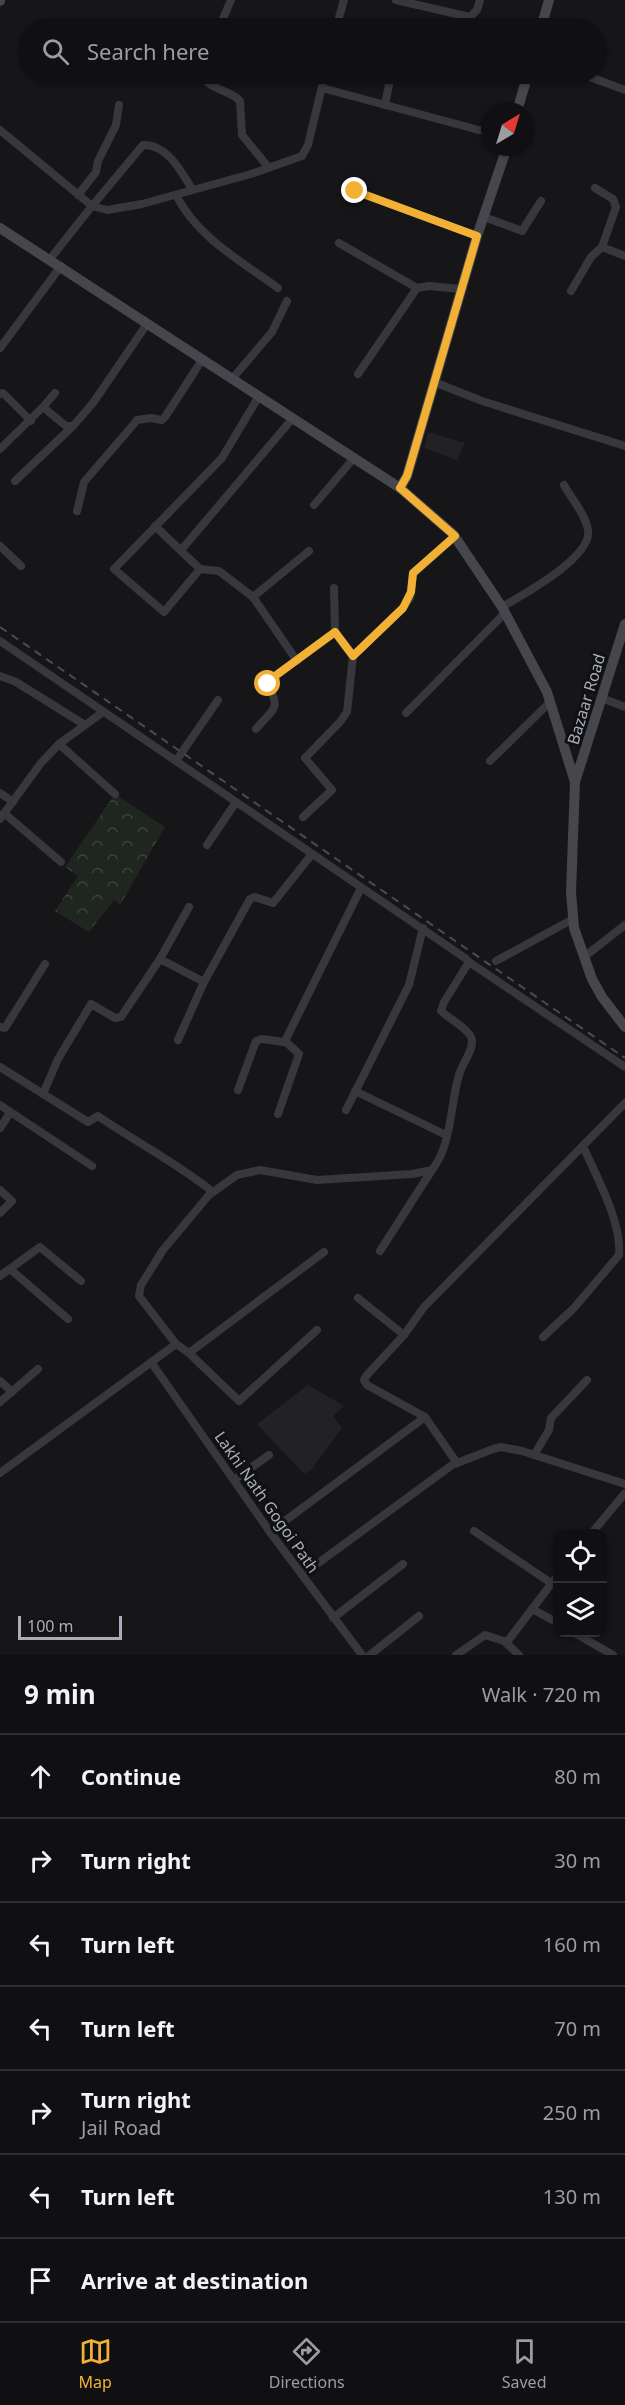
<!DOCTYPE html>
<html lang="en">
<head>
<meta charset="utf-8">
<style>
  :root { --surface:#101012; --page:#19191b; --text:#f1f3f6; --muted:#9c9d9f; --line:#303032; --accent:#f2b134 }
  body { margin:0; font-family:"Noto Sans",sans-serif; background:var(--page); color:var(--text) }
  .controls { position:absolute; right:18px; bottom:18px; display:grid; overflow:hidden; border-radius:12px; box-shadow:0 2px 4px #0004 }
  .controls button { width:54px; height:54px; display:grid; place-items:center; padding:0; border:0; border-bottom:2px solid var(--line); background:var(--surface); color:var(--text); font:30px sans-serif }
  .compass { position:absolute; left:481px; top:102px; width:54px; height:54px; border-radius:50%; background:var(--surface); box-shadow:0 2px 4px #0004; rotate:38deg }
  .scale { position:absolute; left:18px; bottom:15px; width:104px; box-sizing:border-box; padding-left:6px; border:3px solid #a8adb8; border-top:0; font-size:16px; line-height:21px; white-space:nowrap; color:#a8adb8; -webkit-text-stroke:4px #111113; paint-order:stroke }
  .stop { position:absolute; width:18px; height:18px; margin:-14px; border:4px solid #f2b134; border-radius:50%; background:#fff }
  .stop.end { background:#f2b134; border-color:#fff; box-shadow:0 2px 6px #0008 }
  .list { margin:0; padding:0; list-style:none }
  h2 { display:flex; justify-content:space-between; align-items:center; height:78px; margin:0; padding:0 24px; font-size:26px }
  h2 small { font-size:20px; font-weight:400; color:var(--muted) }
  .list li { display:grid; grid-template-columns:39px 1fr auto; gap:18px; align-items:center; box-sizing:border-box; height:84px; padding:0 24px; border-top:2px solid var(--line) }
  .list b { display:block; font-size:22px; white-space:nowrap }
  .list p { margin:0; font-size:20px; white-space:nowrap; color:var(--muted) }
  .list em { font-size:20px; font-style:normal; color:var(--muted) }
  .icon { flex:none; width:33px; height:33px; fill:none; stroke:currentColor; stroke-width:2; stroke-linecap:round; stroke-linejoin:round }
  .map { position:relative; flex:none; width:625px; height:1655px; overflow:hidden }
  .search { position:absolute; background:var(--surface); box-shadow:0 2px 4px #0004; left:18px; right:18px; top:18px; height:66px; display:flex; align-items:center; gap:15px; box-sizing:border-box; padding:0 21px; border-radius:33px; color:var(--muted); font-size:22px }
  .sheet { height:666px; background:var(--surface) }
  nav { display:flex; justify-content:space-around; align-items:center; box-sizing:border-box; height:84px; border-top:2px solid var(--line); background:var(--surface); font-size:16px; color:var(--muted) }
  nav a { display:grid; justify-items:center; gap:3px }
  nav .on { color:var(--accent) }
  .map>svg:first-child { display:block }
  .built { fill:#222225 }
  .park { fill:url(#park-crowns) }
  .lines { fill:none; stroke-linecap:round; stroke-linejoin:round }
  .street { stroke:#37383d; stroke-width:8 }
  .secondary { stroke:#45474d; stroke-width:10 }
  .rail { stroke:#4a4c52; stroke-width:2; stroke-dasharray:8 6; stroke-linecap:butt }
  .route { stroke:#f2b134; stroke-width:8 }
  .labels { text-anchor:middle; stroke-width:6; stroke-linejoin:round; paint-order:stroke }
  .street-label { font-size:16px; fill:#a8adb8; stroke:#111113 }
</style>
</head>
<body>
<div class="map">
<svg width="625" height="1655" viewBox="0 0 625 1655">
  <defs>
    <pattern id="park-crowns" width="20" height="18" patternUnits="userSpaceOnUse" patternTransform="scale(1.5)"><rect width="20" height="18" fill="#1e261f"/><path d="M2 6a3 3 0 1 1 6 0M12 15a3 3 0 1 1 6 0" fill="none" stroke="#3c433d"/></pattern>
  </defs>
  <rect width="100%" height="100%" fill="#161618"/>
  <g class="built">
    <polygon points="428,432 465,443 457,460 424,448"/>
    <polygon points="308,1385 344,1406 333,1416 342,1428 311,1470 304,1474 257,1424"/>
  </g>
  <polygon class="park" points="115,794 165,827 120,905 114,900 89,932 55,911 78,876 65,867"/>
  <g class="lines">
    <g class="street">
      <polyline points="396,0 470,17 477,10 480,0"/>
      <polyline points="219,28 231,0"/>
      <polyline points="336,28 344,0"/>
      <path d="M203,74C206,90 230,89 240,101L242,135L269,168"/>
      <polyline points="582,74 625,90"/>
      <polyline points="322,88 490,133"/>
      <polyline points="385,105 391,74"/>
      <polyline points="0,130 92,206 50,259"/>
      <path d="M192,189C181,171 167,144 143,145L92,206L107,210L142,204L251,174L302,156L308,145L325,74"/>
      <polyline points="355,191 477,236"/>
      <polyline points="78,195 96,172 98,161 116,125 119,105"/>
      <path d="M176,195C197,237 241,261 278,288"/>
      <polyline points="484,217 522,231 541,201"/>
      <polyline points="339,243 417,288"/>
      <polyline points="602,247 625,256"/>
      <polyline points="571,291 591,257 602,247 616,207 613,199 595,188"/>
      <polyline points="0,348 61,266"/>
      <polyline points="358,374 417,288 429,286 461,289"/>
      <polyline points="232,379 272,332 287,301"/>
      <polyline points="434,382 482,401 625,446"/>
      <polyline points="0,394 3,393 31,421"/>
      <polyline points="43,407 55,393"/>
      <polyline points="0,449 43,407 66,426 73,426 93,403 147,324"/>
      <polyline points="15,481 73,426"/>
      <polyline points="314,505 354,458"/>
      <polyline points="77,511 84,482 133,425 137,420 151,418 162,420 165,417 202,360"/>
      <polyline points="155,526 200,569 164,612 114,569 222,458 259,396"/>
      <polyline points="0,546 21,566"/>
      <polyline points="182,549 293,418"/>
      <polyline points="200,569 219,571 253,597 309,551"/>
      <polyline points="334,588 335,632"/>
      <polyline points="253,597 297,661"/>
      <path d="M502,607C522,595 593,557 588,530C586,515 571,498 564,485"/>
      <path d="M0,641L465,958L469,962L444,1002L441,1011C449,1019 470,1029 472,1040C473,1051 462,1064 459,1075C450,1105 452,1145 432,1170L412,1174L317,1180L260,1170L237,1175L209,1195L163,1250L141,1285L139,1296L176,1344L0,1473"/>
      <polyline points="0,676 16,682 85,725"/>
      <polyline points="602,698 625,707"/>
      <polyline points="406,713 505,613"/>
      <path d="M256,729C274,707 281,711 268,684L271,679L335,632L353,656"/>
      <polyline points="59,744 115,794"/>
      <polyline points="176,761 218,700"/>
      <polyline points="490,761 550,702"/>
      <polyline points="0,793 13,802"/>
      <polyline points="4,813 61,862"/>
      <polyline points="303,817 332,790 305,758 340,722 347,712 353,656 403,608 410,598 413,574 455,536"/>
      <polyline points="0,819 41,763 59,744 103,712"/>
      <polyline points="207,845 236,802"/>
      <polyline points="584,957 625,925"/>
      <polyline points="160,959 204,982"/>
      <polyline points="496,961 573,919"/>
      <polyline points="469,962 625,1067"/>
      <polyline points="0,1027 5,1028 45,964"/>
      <polyline points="178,1040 204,982 250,899 255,897 273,903 312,854"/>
      <path d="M0,1067L88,1122L98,1116C136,1142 177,1163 213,1192"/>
      <polyline points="238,1090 256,1041 262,1039 284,1042"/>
      <polyline points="355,1091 446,1135"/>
      <polyline points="43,1094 58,1059 91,1004 115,1018 121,1017 160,959 189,907"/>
      <polyline points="0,1105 92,1166"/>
      <polyline points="346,1110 409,985 423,928"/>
      <polyline points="278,1114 299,1054 285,1041 361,888"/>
      <polyline points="0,1128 10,1113"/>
      <polyline points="0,1190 12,1201 0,1213"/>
      <polyline points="380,1251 432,1170"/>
      <polyline points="10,1269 68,1319"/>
      <polyline points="0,1276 40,1247 81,1281"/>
      <polyline points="358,1298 404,1335"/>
      <path d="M543,1337L574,1308L619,1255C622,1222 596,1176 583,1146"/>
      <polyline points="176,1344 189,1353 239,1401 317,1330"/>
      <polyline points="189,1353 324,1252"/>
      <polyline points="151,1362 270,1532 362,1655"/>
      <polyline points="0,1381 12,1392"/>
      <polyline points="0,1402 38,1369"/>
      <polyline points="425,1417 457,1463"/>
      <polyline points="534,1455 549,1430 551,1418 587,1380"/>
      <polyline points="234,1480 269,1455"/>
      <polyline points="474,1531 551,1583"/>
      <polyline points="270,1532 425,1417 367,1385 364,1380 366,1376 404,1335 424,1307 625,1103"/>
      <polyline points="591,1534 625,1493"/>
      <polyline points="302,1575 452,1465 493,1449 501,1447 522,1451 625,1484"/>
      <polyline points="532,1609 558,1623"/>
      <polyline points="333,1618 403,1564"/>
      <polyline points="573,1632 613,1655"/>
      <polyline points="505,1642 519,1655"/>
      <polyline points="370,1655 419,1616"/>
      <polyline points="456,1655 485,1635 507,1642 558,1575"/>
    </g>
    <g class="secondary">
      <polyline points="0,1 0,0"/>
      <polyline points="541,28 549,0"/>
      <polyline points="517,111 528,74"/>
      <polyline points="0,228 400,488 453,534 502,607 547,692 575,782"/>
      <polyline points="400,488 407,476 477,236 507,147"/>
      <polyline points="625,624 575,782 571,892 574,928 592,979 602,997 625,1027"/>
    </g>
    <polyline class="rail" points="0,627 625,1058"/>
  </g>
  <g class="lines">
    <polyline class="route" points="268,684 271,679 335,632 353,656 403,608 411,592 413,573 455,536 400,488 407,476 477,236 355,191"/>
  </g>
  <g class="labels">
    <g class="street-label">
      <text transform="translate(586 699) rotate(-73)" y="6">Bazaar Road</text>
      <text transform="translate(267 1502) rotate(55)" y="6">Lakhi Nath Gogoi Path</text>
    </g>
  </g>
</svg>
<div class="controls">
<button><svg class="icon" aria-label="locate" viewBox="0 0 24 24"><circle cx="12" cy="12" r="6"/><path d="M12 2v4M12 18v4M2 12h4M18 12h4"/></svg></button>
<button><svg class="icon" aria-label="layers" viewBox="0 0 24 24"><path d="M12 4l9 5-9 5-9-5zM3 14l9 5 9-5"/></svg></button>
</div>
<svg class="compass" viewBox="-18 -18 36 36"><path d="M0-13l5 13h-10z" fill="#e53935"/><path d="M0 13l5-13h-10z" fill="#9c9d9f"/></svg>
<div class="scale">100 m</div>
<div class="stop" style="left:268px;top:684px"></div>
<div class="stop end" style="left:355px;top:191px"></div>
<div class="search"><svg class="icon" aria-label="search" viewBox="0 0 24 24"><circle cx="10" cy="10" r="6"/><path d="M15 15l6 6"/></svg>Search here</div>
</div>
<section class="sheet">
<h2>9 min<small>Walk · 720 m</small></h2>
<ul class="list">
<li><svg class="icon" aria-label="ahead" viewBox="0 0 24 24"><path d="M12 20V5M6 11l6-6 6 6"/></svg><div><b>Continue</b></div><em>80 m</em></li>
<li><svg class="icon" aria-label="right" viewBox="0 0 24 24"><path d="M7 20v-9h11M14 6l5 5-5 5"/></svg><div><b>Turn right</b></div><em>30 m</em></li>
<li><svg class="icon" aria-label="left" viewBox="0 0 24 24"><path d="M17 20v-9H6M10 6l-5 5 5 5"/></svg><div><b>Turn left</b></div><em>160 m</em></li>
<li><svg class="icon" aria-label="left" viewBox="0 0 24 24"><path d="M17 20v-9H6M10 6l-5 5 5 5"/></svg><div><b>Turn left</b></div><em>70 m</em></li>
<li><svg class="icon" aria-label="right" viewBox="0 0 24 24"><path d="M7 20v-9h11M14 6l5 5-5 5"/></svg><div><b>Turn right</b><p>Jail Road</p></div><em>250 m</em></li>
<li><svg class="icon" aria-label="left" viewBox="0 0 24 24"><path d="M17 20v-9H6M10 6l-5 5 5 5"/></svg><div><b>Turn left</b></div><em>130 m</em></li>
<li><svg class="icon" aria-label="arrive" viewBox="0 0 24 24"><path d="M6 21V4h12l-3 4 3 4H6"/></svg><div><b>Arrive at destination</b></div></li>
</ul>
</section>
<nav>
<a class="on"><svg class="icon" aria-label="map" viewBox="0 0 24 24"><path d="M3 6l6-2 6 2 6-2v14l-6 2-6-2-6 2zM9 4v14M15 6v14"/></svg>Map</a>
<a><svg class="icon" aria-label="directions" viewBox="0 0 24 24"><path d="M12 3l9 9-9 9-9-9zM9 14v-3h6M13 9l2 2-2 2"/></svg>Directions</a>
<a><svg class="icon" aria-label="saved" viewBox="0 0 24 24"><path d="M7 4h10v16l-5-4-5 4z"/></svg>Saved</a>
</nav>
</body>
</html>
